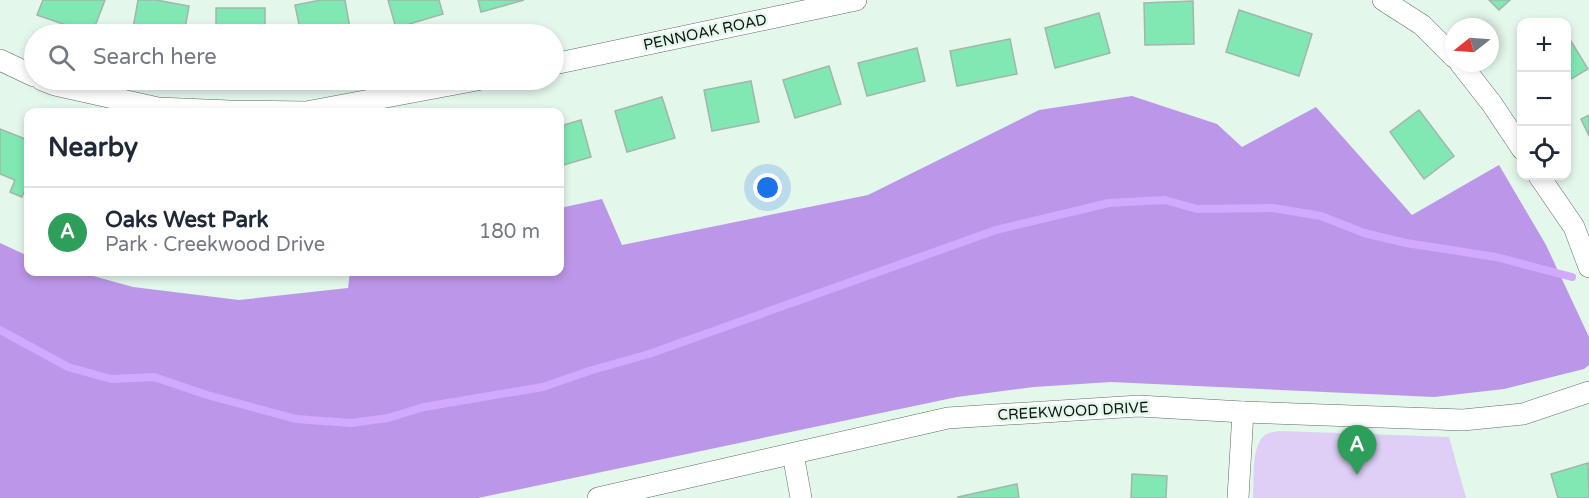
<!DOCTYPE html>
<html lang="en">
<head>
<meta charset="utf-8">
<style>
  :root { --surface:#fff; --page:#f2f2f3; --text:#1f2937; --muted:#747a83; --line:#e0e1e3; --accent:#874bc1 }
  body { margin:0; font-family:"Varela Round",sans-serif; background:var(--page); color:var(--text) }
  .controls { position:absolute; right:18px; top:18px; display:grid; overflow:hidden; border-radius:12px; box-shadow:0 3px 9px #0003 }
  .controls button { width:54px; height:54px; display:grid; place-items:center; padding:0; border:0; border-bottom:2px solid var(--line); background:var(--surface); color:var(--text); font:30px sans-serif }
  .compass { position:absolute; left:1445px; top:18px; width:54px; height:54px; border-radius:50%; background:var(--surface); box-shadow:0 3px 9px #0003; rotate:253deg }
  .you { position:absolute; left:768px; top:188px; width:21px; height:21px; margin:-15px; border:4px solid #fff; border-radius:50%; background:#1a73e8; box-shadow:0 0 0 9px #1a73e833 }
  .badge { display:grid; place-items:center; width:39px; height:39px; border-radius:50%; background:var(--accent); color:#fff; font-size:20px; font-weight:700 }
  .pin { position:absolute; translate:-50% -50px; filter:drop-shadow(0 2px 3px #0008) }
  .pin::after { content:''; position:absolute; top:32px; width:21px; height:18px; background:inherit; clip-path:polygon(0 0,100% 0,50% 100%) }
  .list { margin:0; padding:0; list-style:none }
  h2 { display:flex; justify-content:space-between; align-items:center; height:78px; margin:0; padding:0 24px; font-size:26px }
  h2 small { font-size:20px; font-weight:400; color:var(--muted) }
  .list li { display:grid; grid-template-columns:39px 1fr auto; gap:18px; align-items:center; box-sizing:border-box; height:90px; padding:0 24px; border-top:2px solid var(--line) }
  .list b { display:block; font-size:22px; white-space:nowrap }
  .list p { margin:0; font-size:20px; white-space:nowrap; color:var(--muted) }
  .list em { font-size:20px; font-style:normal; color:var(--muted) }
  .icon { flex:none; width:33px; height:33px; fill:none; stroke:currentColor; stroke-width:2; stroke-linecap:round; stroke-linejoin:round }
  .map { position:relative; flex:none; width:1589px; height:498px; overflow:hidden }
  .search { position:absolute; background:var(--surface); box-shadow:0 3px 9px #0003; left:24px; top:24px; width:540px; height:66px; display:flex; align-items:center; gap:15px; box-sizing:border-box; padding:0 21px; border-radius:33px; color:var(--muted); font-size:22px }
  .panel { position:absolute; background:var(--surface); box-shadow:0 3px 9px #0003; left:24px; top:108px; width:540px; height:168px; border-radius:12px }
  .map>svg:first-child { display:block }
  .green { fill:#dfcef6 }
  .forest { fill:#bc96e9 }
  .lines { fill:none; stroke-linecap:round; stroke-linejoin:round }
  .stream { stroke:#d1aaff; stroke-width:8 }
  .building { fill:#82e8b3; stroke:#a2b6aa; stroke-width:1.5 }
  .minor-casing { stroke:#5d6e64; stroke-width:22 }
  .minor { stroke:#fff; stroke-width:21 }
  .labels { text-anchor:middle; stroke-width:5; stroke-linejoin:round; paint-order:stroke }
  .street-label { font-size:15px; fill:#0e1511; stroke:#e3f7eb }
</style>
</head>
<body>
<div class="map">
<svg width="1589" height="498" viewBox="0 0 1589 498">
  <rect width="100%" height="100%" fill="#e3f7eb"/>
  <path class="green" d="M1280,431L1449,437L1466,498H1253C1254,482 1252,454 1260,441C1264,433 1272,432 1280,431Z"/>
  <polygon class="forest" points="1132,96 1217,124 1242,147 1316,107 1412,215 1499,165 1546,245 1589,337 1589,365 1584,369 1504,389 1434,397 1111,382 1034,387 957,397 478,498 0,498 0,243 28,256 28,272 79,272 133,287 239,300 348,288 350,272 560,272 560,208 602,199 622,245 868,195 1039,110"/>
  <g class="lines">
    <polyline class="stream" points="0,330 68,367 111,379 154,377 207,395 296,419 351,423 388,418 424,407 543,387 589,371 649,354 996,230 1109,203 1165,200 1197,209 1273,208 1321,216 1364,233 1406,243 1496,257 1572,277"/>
  </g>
  <g class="building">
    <polygon points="43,0 105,0 92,34 37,15"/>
    <polygon points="138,0 156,0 189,6 184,34 132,34"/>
    <polygon points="321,0 345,0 351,34 301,34 295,5"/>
    <polygon points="388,0 439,0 443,14 396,28"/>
    <polygon points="478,0 524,0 481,12"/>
    <polygon points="1489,0 1510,0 1499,10"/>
    <polygon points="1193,1 1194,44 1145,45 1144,3"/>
    <rect x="216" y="8" width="49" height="26"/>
    <polygon points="1239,10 1312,34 1299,76 1226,52"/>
    <polygon points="1099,13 1110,53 1055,68 1045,28"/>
    <polygon points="1566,33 1588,69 1566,82"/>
    <polygon points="1010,39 1017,74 957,86 950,51"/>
    <polygon points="917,48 925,81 867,96 858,63"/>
    <polygon points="829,66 841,104 795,118 783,80"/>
    <polygon points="751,81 759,122 712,131 704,90"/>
    <polygon points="662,97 675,138 627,152 615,111"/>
    <polygon points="1419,110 1454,156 1424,179 1390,132"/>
    <polygon points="1589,115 1589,136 1581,119"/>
    <polygon points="581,120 591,157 560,166 560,126"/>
    <polygon points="0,129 28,140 28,182 22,197 10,192 15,180 0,174"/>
    <polygon points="1588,463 1589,498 1558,498 1551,474"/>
    <polygon points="1132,474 1167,476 1166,498 1131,498"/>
    <polygon points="1017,484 1019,498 959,498 958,497"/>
  </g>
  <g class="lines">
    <g class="minor-casing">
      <g id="minor">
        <polyline points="1383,0 1422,25 1454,57"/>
        <polyline points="0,60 34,76"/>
        <polyline points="1460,63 1492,104 1522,149"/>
        <polyline points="554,64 856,0"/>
        <polyline points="42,80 55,85 158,108 230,111 306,112 477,80"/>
        <polyline points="1539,176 1574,227 1589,267"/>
        <polyline points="793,454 801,498"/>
        <polyline points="598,498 948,418 1139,406 1243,412 1463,420 1523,414 1589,392"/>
        <polyline points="1238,498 1243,412"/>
      </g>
    </g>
    <use href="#minor" class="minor"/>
  </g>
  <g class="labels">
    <g class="street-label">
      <text transform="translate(705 32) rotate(-12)" y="5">PENNOAK ROAD</text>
      <text transform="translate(1073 411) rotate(-3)" y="5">CREEKWOOD DRIVE</text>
    </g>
  </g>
</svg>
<div class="controls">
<button>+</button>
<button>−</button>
<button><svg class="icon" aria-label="locate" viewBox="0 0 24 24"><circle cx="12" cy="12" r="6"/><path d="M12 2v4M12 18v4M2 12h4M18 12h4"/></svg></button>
</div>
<svg class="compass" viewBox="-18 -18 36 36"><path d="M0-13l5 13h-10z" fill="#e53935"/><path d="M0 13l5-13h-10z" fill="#747a83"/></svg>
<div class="you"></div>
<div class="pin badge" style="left:1357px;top:475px;background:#2e9e5b">A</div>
<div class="search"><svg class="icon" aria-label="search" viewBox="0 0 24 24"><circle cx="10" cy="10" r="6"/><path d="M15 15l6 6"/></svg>Search here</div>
<section class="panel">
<h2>Nearby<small></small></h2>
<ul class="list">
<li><span class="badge" style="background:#2e9e5b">A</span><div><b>Oaks West Park</b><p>Park · Creekwood Drive</p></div><em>180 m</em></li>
</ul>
</section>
</div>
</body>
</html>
